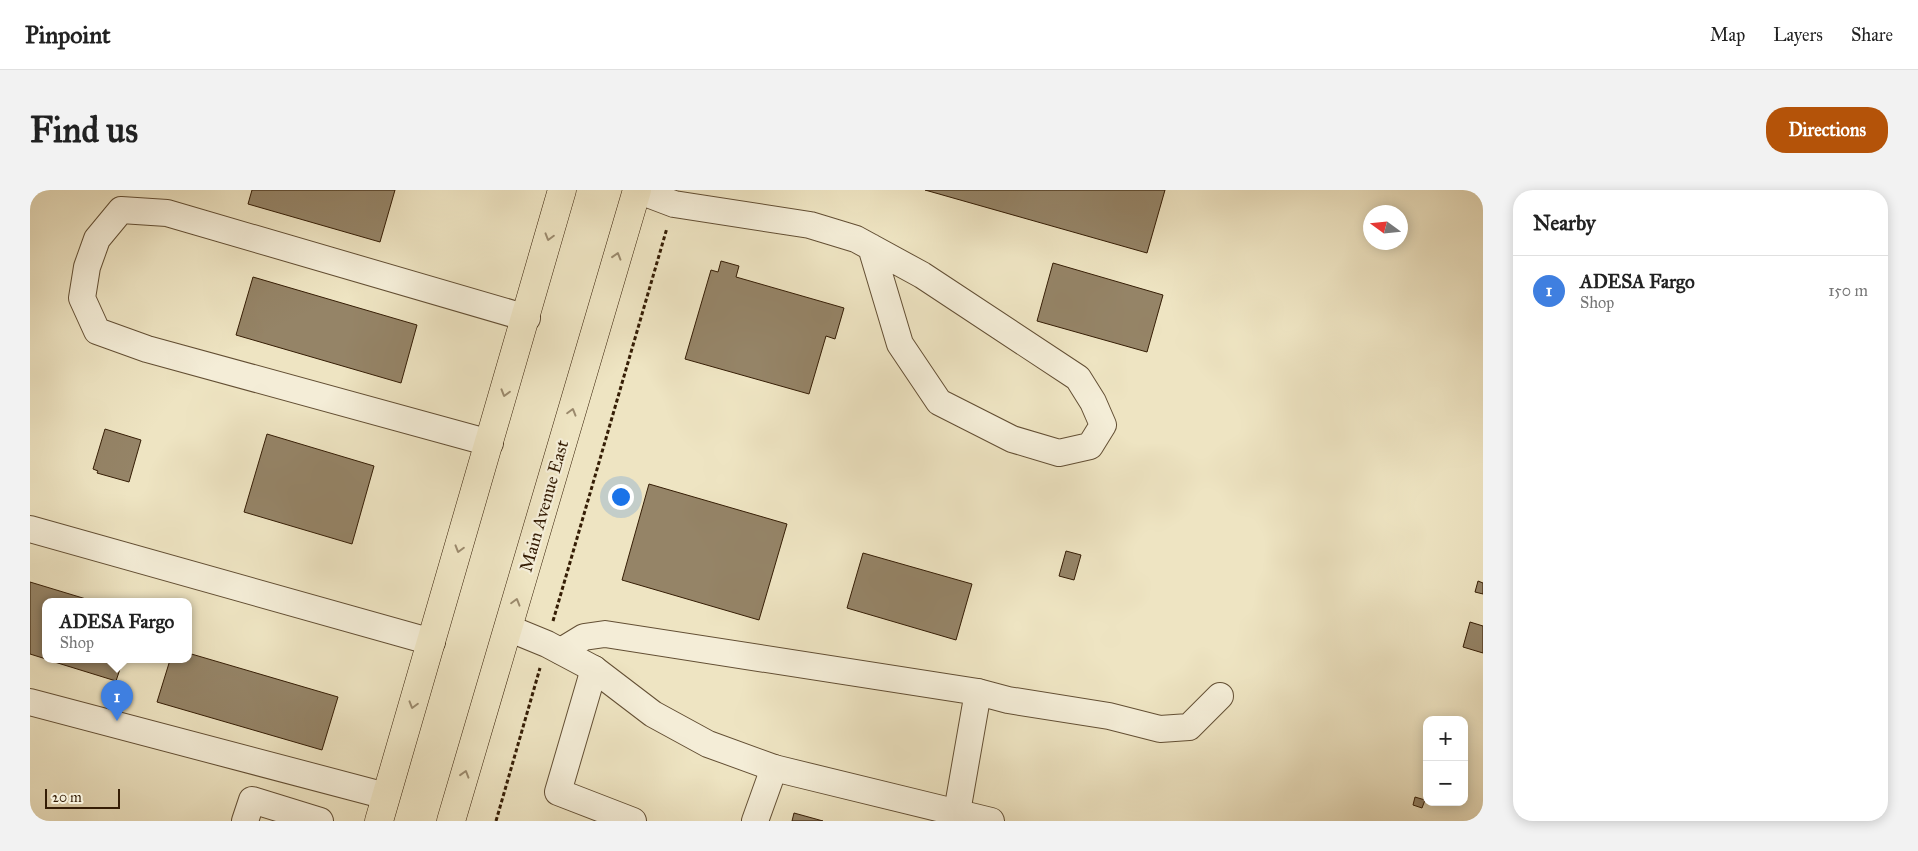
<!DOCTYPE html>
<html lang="en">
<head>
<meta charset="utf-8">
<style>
  :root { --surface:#fff; --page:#f2f2f2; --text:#222; --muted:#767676; --line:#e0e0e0; --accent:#b45309 }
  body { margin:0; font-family:"IM FELL Great Primer",serif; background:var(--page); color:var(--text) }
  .controls { position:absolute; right:15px; bottom:15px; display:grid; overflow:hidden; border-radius:10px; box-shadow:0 2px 12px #0003 }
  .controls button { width:45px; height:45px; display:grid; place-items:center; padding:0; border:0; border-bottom:1px solid var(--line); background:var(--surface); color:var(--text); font:25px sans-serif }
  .compass { position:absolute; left:1333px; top:15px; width:45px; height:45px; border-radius:50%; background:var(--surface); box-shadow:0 2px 12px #0003; rotate:285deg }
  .scale { position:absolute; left:15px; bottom:12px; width:75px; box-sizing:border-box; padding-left:5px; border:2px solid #351d05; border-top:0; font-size:14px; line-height:18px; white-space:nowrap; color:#351d05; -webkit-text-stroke:4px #f4edd7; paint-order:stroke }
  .you { position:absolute; left:590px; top:306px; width:18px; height:18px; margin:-12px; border:4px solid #fff; border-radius:50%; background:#1a73e8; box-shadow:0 0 0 8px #1a73e833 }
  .badge { display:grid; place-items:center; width:32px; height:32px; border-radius:50%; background:var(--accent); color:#fff; font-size:16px; font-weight:700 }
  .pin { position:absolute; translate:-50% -41px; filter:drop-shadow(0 1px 2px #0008) }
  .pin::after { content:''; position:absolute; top:26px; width:18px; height:15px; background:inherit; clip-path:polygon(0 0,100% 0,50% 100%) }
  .popup { position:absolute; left:12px; top:408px; width:150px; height:65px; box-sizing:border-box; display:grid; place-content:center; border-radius:10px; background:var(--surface); filter:drop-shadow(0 1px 4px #0005); font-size:16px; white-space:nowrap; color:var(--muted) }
  .popup b { font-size:19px; color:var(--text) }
  .popup::after { content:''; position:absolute; left:50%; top:100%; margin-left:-10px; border:10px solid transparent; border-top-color:var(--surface) }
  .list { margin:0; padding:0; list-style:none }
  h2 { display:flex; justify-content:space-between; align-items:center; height:65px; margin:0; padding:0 20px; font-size:21px }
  h2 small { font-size:16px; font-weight:400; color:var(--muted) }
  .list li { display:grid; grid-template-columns:32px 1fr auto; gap:15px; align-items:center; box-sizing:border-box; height:70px; padding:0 20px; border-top:1px solid var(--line) }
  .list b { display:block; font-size:19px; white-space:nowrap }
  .list p { margin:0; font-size:16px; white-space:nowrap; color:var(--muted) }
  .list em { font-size:16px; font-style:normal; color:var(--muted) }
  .map { position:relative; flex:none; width:1453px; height:631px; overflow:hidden; border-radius:20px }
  header { display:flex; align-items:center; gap:30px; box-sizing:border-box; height:70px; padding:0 25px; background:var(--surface); border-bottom:1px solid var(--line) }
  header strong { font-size:24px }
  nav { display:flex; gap:28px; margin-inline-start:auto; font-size:18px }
  .intro { display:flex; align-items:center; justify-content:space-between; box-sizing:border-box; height:120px; padding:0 30px }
  h1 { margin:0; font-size:35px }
  .button { padding:12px 22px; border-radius:20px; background:var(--accent); color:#fff; font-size:18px; font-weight:700 }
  main { display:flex; gap:30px; padding:0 30px }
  aside { flex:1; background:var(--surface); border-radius:20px; box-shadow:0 2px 12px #0003 }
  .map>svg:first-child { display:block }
  .building { fill:#958467; stroke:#351d05 }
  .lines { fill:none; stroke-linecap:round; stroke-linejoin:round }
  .minor-casing { stroke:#634f34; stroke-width:28 }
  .major-casing { stroke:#351d05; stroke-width:29 }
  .path { stroke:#351d05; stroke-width:3; stroke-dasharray:4 2.5; stroke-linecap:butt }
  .minor { stroke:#f4edd7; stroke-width:26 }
  .major { stroke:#eee4c2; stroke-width:28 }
  .oneway { stroke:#9b8a6d }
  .labels { text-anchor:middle; stroke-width:4.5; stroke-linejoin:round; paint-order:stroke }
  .street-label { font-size:18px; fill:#351d05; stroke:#f4edd7 }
</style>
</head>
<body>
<header>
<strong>Pinpoint</strong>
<nav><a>Map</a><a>Layers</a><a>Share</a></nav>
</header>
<div class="intro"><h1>Find us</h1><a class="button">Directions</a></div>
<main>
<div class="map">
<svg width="1453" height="631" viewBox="0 0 1453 631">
  <rect width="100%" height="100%" fill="#eee4c2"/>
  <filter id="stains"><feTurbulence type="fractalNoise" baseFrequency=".004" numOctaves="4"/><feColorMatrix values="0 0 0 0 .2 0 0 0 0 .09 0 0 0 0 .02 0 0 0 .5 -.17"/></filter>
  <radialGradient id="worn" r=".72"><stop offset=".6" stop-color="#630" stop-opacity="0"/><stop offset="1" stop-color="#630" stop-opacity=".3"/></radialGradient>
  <g class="building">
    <polygon points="222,0 365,0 350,52 218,14"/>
    <polygon points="895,0 1135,0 1117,63"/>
    <polygon points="691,71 709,76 706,87 814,118 805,149 796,146 779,204 655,169 681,80 688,82"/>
    <polygon points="1023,73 1133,105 1117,162 1007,131"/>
    <polygon points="223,87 387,135 371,193 206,145"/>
    <polygon points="75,239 111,250 99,292 67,283 68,281 63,279"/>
    <polygon points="237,244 344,276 322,354 214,322"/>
    <polygon points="619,294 757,334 729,430 592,390"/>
    <polygon points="1036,361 1051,365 1044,390 1029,386"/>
    <polygon points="833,363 942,394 926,450 817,418"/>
    <polygon points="1448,391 1453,393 1453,404 1445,402"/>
    <polygon points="0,392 66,412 16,412 16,469 0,464"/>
    <polygon points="1440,432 1453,436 1453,463 1433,457"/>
    <polygon points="158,463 308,507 292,560 127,512 140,470 158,470"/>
    <polygon points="18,470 93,470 86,491"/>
    <polygon points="1385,607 1395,610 1392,618 1383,615"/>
    <polygon points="764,623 793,631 762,631"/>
  </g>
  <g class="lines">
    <g class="minor-casing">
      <g id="minor">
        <polyline points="607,0 644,14 780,35 826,49 892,85 1048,188 1063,212 1073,235 1060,256 1029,263 982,249 909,212 870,154 841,57"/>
        <polyline points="460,253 117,159 67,141 52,108 57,77 67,49 91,20 137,23 497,128"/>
        <polyline points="0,339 402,452"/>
        <polyline points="478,438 517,454 564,479 623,524 678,554 744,578 961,631"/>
        <polyline points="531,461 554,447 575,444 948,502 927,622"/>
        <polyline points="564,479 528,602 603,631"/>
        <polyline points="948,502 978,510 1079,526 1130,539 1159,537 1190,506"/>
        <polyline points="0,512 356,606"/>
        <polyline points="215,631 222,610 290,631"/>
        <polyline points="725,631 744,578"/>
      </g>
    </g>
    <g class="major-casing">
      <g id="major">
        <polyline points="349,631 532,0"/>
        <polyline points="421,631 607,0"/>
      </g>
    </g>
    <g class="path">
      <polyline points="523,431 637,38"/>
      <polyline points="466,631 510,478"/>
    </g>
    <use href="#minor" class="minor"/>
    <use href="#major" class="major"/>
  </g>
  <defs><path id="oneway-chevron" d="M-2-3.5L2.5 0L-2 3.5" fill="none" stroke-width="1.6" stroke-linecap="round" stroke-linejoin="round" transform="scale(1.25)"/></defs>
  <g class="oneway">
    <use href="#oneway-chevron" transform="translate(519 47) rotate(106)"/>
    <use href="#oneway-chevron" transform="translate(587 66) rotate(-73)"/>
    <use href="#oneway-chevron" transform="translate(475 203) rotate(106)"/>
    <use href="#oneway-chevron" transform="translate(542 222) rotate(-74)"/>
    <use href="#oneway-chevron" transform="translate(429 359) rotate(106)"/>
    <use href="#oneway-chevron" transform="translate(486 412) rotate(-74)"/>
    <use href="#oneway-chevron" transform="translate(383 515) rotate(106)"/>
    <use href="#oneway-chevron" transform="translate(435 584) rotate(-73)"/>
  </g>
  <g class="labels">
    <g class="street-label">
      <text transform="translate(514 316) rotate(-74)" y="6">Main Avenue East</text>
    </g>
  </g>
  <rect width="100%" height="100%" filter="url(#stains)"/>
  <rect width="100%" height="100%" fill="url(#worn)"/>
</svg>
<div class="controls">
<button>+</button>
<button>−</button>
</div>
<svg class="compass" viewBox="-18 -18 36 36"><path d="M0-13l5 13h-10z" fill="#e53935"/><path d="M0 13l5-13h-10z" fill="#767676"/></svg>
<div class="scale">20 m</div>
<div class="you"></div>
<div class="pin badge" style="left:87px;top:531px;background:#3f7fe0">1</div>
<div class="popup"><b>ADESA Fargo</b>Shop</div>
</div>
<aside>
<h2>Nearby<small></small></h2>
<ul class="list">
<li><span class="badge" style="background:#3f7fe0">1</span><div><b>ADESA Fargo</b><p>Shop</p></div><em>150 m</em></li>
</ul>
</aside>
</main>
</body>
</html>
